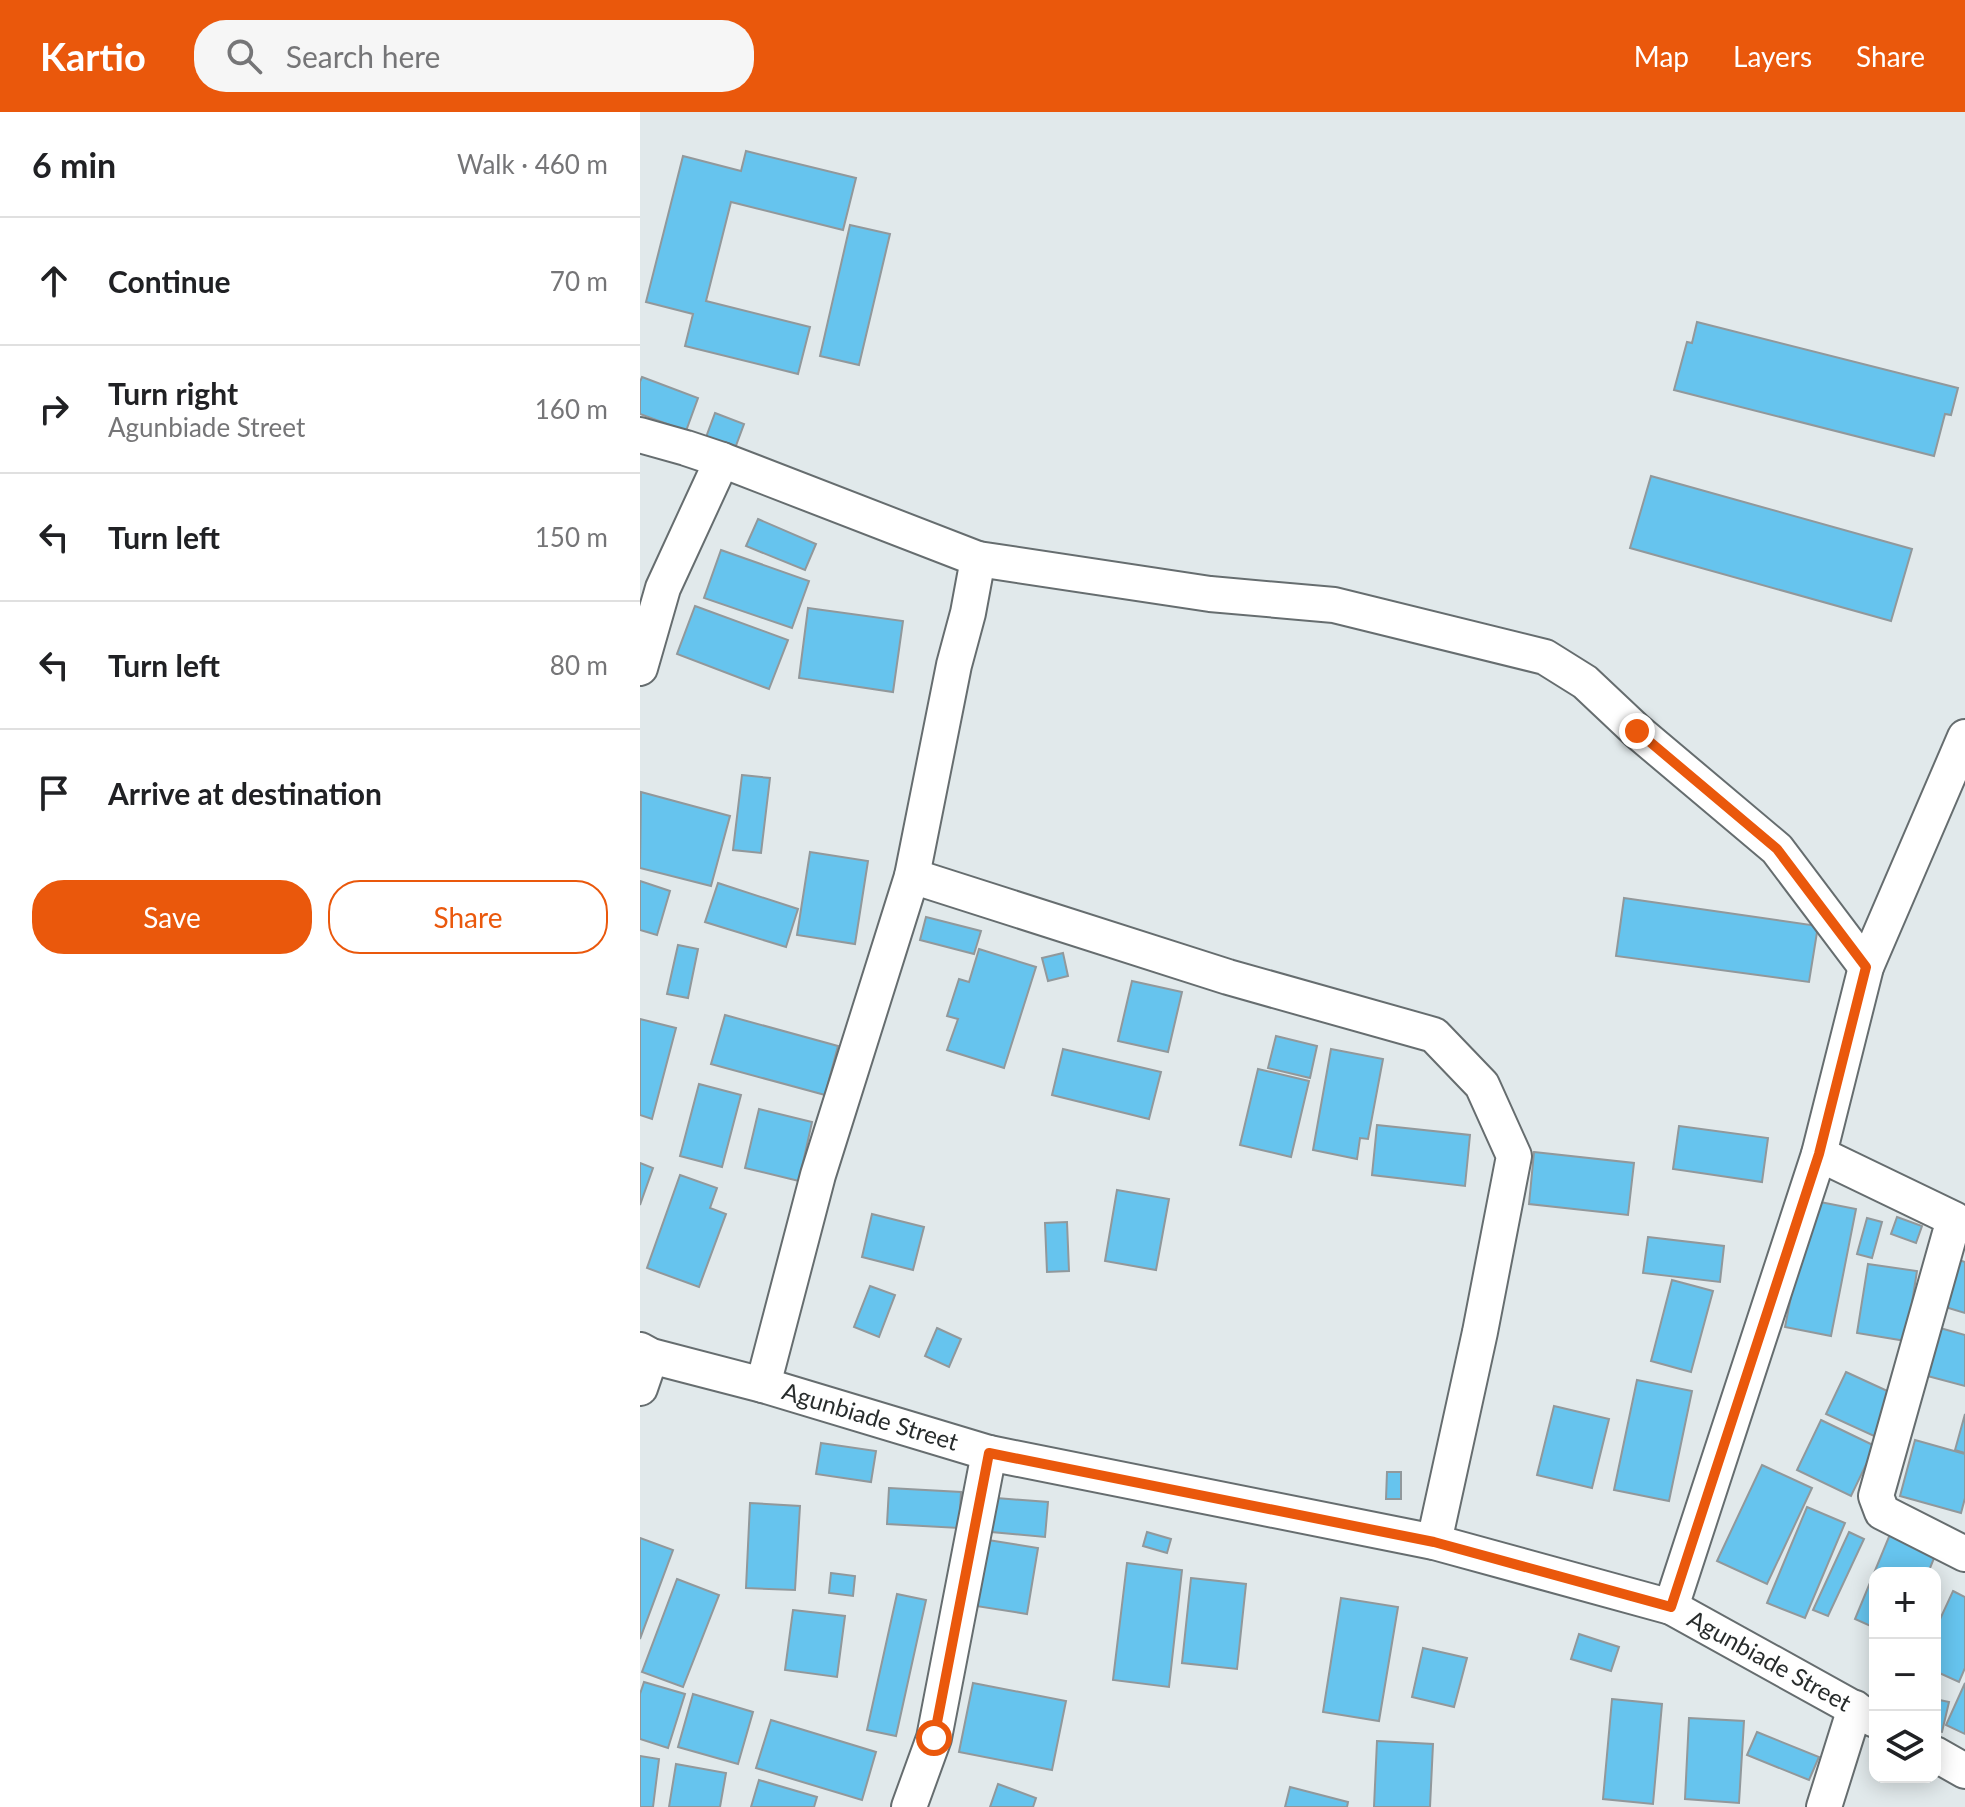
<!DOCTYPE html>
<html lang="en">
<head>
<meta charset="utf-8">
<style>
  :root { --surface:#fff; --page:#f6f6f6; --text:#202124; --muted:#757577; --line:#e0e0e0; --accent:#ea580c }
  body { margin:0; font-family:Lato,sans-serif; background:var(--page); color:var(--text) }
  .controls { position:absolute; right:24px; bottom:24px; display:grid; overflow:hidden; border-radius:16px; box-shadow:0 4px 20px #0003 }
  .controls button { width:72px; height:72px; display:grid; place-items:center; padding:0; border:0; border-bottom:2px solid var(--line); background:var(--surface); color:var(--text); font:40px sans-serif }
  .stop { position:absolute; width:24px; height:24px; margin:-18px; border:6px solid #ea580c; border-radius:50%; background:#fff }
  .stop.end { background:#ea580c; border-color:#fff; box-shadow:0 2px 8px #0008 }
  .list { margin:0; padding:0; list-style:none }
  h2 { display:flex; justify-content:space-between; align-items:center; height:104px; margin:0; padding:0 32px; font-size:34px }
  h2 small { font-size:26px; font-weight:400; color:var(--muted) }
  .list li { display:grid; grid-template-columns:52px 1fr auto; gap:24px; align-items:center; box-sizing:border-box; height:128px; padding:0 32px; border-top:2px solid var(--line) }
  .list b { display:block; font-size:30px; white-space:nowrap }
  .list p { margin:0; font-size:26px; white-space:nowrap; color:var(--muted) }
  .list em { font-size:26px; font-style:normal; color:var(--muted) }
  .actions { display:flex; gap:16px; padding:24px 32px }
  .actions a { flex:1; padding:18px 0; border:2px solid var(--accent); border-radius:32px; text-align:center; font-size:28px; color:var(--accent) }
  .actions .main { background:var(--accent); color:#fff }
  .icon { flex:none; width:44px; height:44px; fill:none; stroke:currentColor; stroke-width:2; stroke-linecap:round; stroke-linejoin:round }
  .map { position:relative; flex:none; width:1325px; height:1695px; overflow:hidden }
  header { display:flex; align-items:center; gap:48px; box-sizing:border-box; height:112px; padding:0 40px; background:var(--accent); color:#fff }
  header strong { font-size:38px }
  nav { display:flex; gap:44px; margin-inline-start:auto; font-size:28px }
  .search { width:560px; height:72px; background:var(--page); display:flex; align-items:center; gap:20px; box-sizing:border-box; padding:0 28px; border-radius:32px; color:var(--muted); font-size:30px }
  main { display:flex }
  aside { flex:1; background:var(--surface) }
  .map>svg:first-child { display:block }
  .building { fill:#66c4ee; stroke:#91989b; stroke-width:2 }
  .lines { fill:none; stroke-linecap:round; stroke-linejoin:round }
  .street-casing { stroke:#666d6f; stroke-width:38 }
  .street { stroke:#fff; stroke-width:34 }
  .route { stroke:#ea580c; stroke-width:10 }
  .labels { text-anchor:middle; stroke-width:8; stroke-linejoin:round; paint-order:stroke }
  .street-label { font-size:24px; fill:#282c2c; stroke:#eef7f8 }
</style>
</head>
<body>
<header>
<strong>Kartio</strong>
<div class="search"><svg class="icon" aria-label="search" viewBox="0 0 24 24"><circle cx="10" cy="10" r="6"/><path d="M15 15l6 6"/></svg>Search here</div>
<nav><a>Map</a><a>Layers</a><a>Share</a></nav>
</header>
<main>
<aside>
<h2>6 min<small>Walk · 460 m</small></h2>
<ul class="list">
<li><svg class="icon" aria-label="ahead" viewBox="0 0 24 24"><path d="M12 20V5M6 11l6-6 6 6"/></svg><div><b>Continue</b></div><em>70 m</em></li>
<li><svg class="icon" aria-label="right" viewBox="0 0 24 24"><path d="M7 20v-9h11M14 6l5 5-5 5"/></svg><div><b>Turn right</b><p>Agunbiade Street</p></div><em>160 m</em></li>
<li><svg class="icon" aria-label="left" viewBox="0 0 24 24"><path d="M17 20v-9H6M10 6l-5 5 5 5"/></svg><div><b>Turn left</b></div><em>150 m</em></li>
<li><svg class="icon" aria-label="left" viewBox="0 0 24 24"><path d="M17 20v-9H6M10 6l-5 5 5 5"/></svg><div><b>Turn left</b></div><em>80 m</em></li>
<li><svg class="icon" aria-label="arrive" viewBox="0 0 24 24"><path d="M6 21V4h12l-3 4 3 4H6"/></svg><div><b>Arrive at destination</b></div></li>
</ul>
<div class="actions"><a class="main">Save</a><a>Share</a></div>
</aside>
<div class="map">
<svg width="1325" height="1695" viewBox="0 0 1325 1695">
  <rect width="100%" height="100%" fill="#e1e9eb"/>
  <g class="building">
    <polygon points="106,39 216,66 203,118 91,90 66,189 170,215 158,262 45,234 53,202 6,190 43,44 101,59"/>
    <polygon points="210,113 250,122 219,253 180,244"/>
    <polygon points="1057,210 1318,276 1311,303 1305,302 1294,344 1034,278 1047,230 1052,231"/>
    <polygon points="2,265 58,286 46,319 0,302 0,270"/>
    <polygon points="75,301 104,312 94,339 65,328"/>
    <polygon points="1011,364 1272,437 1251,509 990,436"/>
    <polygon points="118,407 176,432 165,458 106,434"/>
    <polygon points="81,438 169,469 152,516 64,486"/>
    <polygon points="55,494 148,528 129,577 37,542"/>
    <polygon points="168,496 263,509 253,580 159,566"/>
    <polygon points="102,663 130,666 121,741 93,738"/>
    <polygon points="1,680 90,704 71,774 0,756"/>
    <polygon points="170,740 228,749 215,832 157,823"/>
    <polygon points="0,769 30,779 17,823 0,818"/>
    <polygon points="78,771 158,797 146,835 65,810"/>
    <polygon points="984,786 1178,814 1169,870 976,844"/>
    <polygon points="286,805 341,819 334,842 280,828"/>
    <polygon points="38,833 58,837 48,886 27,882"/>
    <polygon points="339,837 396,855 364,956 307,938 318,907 307,904 319,867 329,870"/>
    <polygon points="423,841 428,864 408,869 402,846"/>
    <polygon points="492,869 542,880 528,940 478,929"/>
    <polygon points="85,903 198,934 185,983 71,952"/>
    <polygon points="0,907 36,916 12,1007 0,1003"/>
    <polygon points="636,924 677,934 670,966 628,956"/>
    <polygon points="423,937 521,960 509,1007 412,983"/>
    <polygon points="691,937 743,947 728,1027 720,1026 717,1047 673,1038"/>
    <polygon points="618,957 669,969 651,1045 600,1033"/>
    <polygon points="59,972 101,983 82,1055 40,1044"/>
    <polygon points="119,997 172,1010 159,1069 105,1056"/>
    <polygon points="737,1013 830,1023 825,1074 732,1063"/>
    <polygon points="1039,1014 1128,1026 1122,1070 1033,1057"/>
    <polygon points="894,1040 994,1051 988,1103 889,1092"/>
    <polygon points="0,1051 13,1056 0,1093"/>
    <polygon points="40,1063 77,1076 70,1096 86,1102 59,1175 7,1156"/>
    <polygon points="477,1078 529,1087 516,1158 465,1149"/>
    <polygon points="1170,1088 1216,1097 1191,1224 1145,1215"/>
    <polygon points="232,1102 284,1115 273,1158 222,1145"/>
    <polygon points="1257,1105 1282,1114 1276,1131 1251,1122"/>
    <polygon points="1227,1106 1242,1110 1232,1146 1217,1142"/>
    <polygon points="427,1110 429,1159 407,1160 405,1111"/>
    <polygon points="1008,1125 1084,1134 1080,1170 1003,1161"/>
    <polygon points="1316,1147 1325,1150 1325,1201 1302,1194"/>
    <polygon points="1228,1152 1277,1159 1266,1229 1217,1221"/>
    <polygon points="1032,1168 1073,1179 1051,1260 1011,1249"/>
    <polygon points="230,1174 255,1183 239,1225 214,1215"/>
    <polygon points="1293,1214 1325,1223 1325,1274 1280,1262"/>
    <polygon points="297,1216 321,1227 309,1255 285,1244"/>
    <polygon points="1206,1260 1254,1282 1234,1324 1186,1302"/>
    <polygon points="997,1268 1052,1279 1029,1389 974,1378"/>
    <polygon points="914,1294 969,1307 952,1376 897,1363"/>
    <polygon points="1325,1302 1325,1341 1315,1338"/>
    <polygon points="1181,1308 1235,1334 1211,1384 1157,1358"/>
    <polygon points="1275,1328 1325,1342 1325,1386 1321,1401 1260,1384"/>
    <polygon points="181,1331 236,1339 231,1370 176,1362"/>
    <polygon points="1122,1353 1172,1376 1127,1472 1077,1449"/>
    <polygon points="747,1360 761,1360 761,1387 746,1387"/>
    <polygon points="249,1376 321,1380 319,1416 247,1412"/>
    <polygon points="344,1385 408,1390 405,1425 341,1419"/>
    <polygon points="110,1391 160,1394 155,1478 106,1476"/>
    <polygon points="1167,1395 1205,1411 1165,1506 1127,1491"/>
    <polygon points="1253,1415 1299,1434 1288,1461 1235,1461 1235,1516 1215,1507"/>
    <polygon points="507,1420 531,1427 527,1441 503,1434"/>
    <polygon points="1209,1420 1224,1427 1188,1504 1173,1498"/>
    <polygon points="0,1426 33,1438 0,1527"/>
    <polygon points="348,1428 398,1436 387,1502 336,1494"/>
    <polygon points="487,1451 542,1458 529,1575 473,1568"/>
    <polygon points="191,1461 215,1464 213,1484 189,1481"/>
    <polygon points="551,1466 606,1472 597,1557 542,1551"/>
    <polygon points="37,1467 79,1483 43,1575 2,1560"/>
    <polygon points="1313,1479 1325,1485 1325,1556 1319,1570 1295,1559 1295,1518"/>
    <polygon points="257,1482 286,1488 256,1624 227,1618"/>
    <polygon points="701,1486 758,1495 739,1609 683,1600"/>
    <polygon points="153,1498 205,1504 197,1565 145,1558"/>
    <polygon points="939,1522 979,1535 971,1559 931,1547"/>
    <polygon points="783,1536 827,1546 814,1595 772,1585"/>
    <polygon points="4,1570 45,1582 28,1636 0,1627 0,1582"/>
    <polygon points="333,1571 426,1589 412,1658 319,1640"/>
    <polygon points="1325,1571 1325,1622 1306,1613"/>
    <polygon points="53,1582 113,1600 98,1652 38,1635"/>
    <polygon points="972,1587 1022,1592 1013,1692 963,1687"/>
    <polygon points="1295,1587 1309,1590 1302,1620 1295,1619"/>
    <polygon points="1049,1606 1104,1609 1099,1691 1045,1687"/>
    <polygon points="131,1608 236,1640 222,1688 116,1656"/>
    <polygon points="1117,1620 1179,1645 1169,1668 1107,1643"/>
    <polygon points="737,1629 793,1632 790,1695 734,1695"/>
    <polygon points="0,1644 19,1647 13,1695 0,1695"/>
    <polygon points="36,1652 86,1661 80,1695 29,1695"/>
    <polygon points="119,1668 177,1685 174,1695 111,1695"/>
    <polygon points="358,1672 396,1686 393,1695 350,1695"/>
    <polygon points="650,1675 708,1690 707,1695 645,1695"/>
  </g>
  <g class="lines">
    <g class="street-casing">
      <g id="street">
        <polyline points="0,323 46,336 82,348 338,447 328,501 314,553 272,764 178,1063 123,1273"/>
        <polyline points="338,447 570,482 694,493 905,545 945,570 997,619 1137,737 1226,855"/>
        <polyline points="0,556 23,476 82,348"/>
        <polyline points="272,764 588,865 794,923 842,973 874,1044 840,1220 794,1430"/>
        <polyline points="1179,1042 1314,1107 1236,1384 1242,1400 1325,1442"/>
        <path id="s1" d="M0,1238L11,1244L123,1273L349,1341L794,1430L1031,1495L1235,1608"/>
        <polyline points="0,1276 11,1244"/>
        <polyline points="1031,1495 1179,1042 1226,855 1325,625"/>
        <polyline points="1295,1642 1325,1659"/>
        <polyline points="269,1695 294,1626 349,1341"/>
        <polyline points="1184,1695 1215,1596"/>
      </g>
    </g>
    <use href="#street" class="street"/>
  </g>
  <g class="lines">
    <polyline class="route" points="294,1626 349,1341 794,1430 1031,1495 1179,1042 1226,855 1137,737 997,619"/>
  </g>
  <g class="labels">
    <g class="street-label">
      <text dy="8" stroke="none"><textPath href="#s1" startOffset="240">Agunbiade Street</textPath></text>
      <text dy="8" stroke="none"><textPath href="#s1" startOffset="1176">Agunbiade Street</textPath></text>
    </g>
  </g>
</svg>
<div class="controls">
<button>+</button>
<button>−</button>
<button><svg class="icon" aria-label="layers" viewBox="0 0 24 24"><path d="M12 4l9 5-9 5-9-5zM3 14l9 5 9-5"/></svg></button>
</div>
<div class="stop" style="left:294px;top:1626px"></div>
<div class="stop end" style="left:997px;top:619px"></div>
</div>
</main>
</body>
</html>
